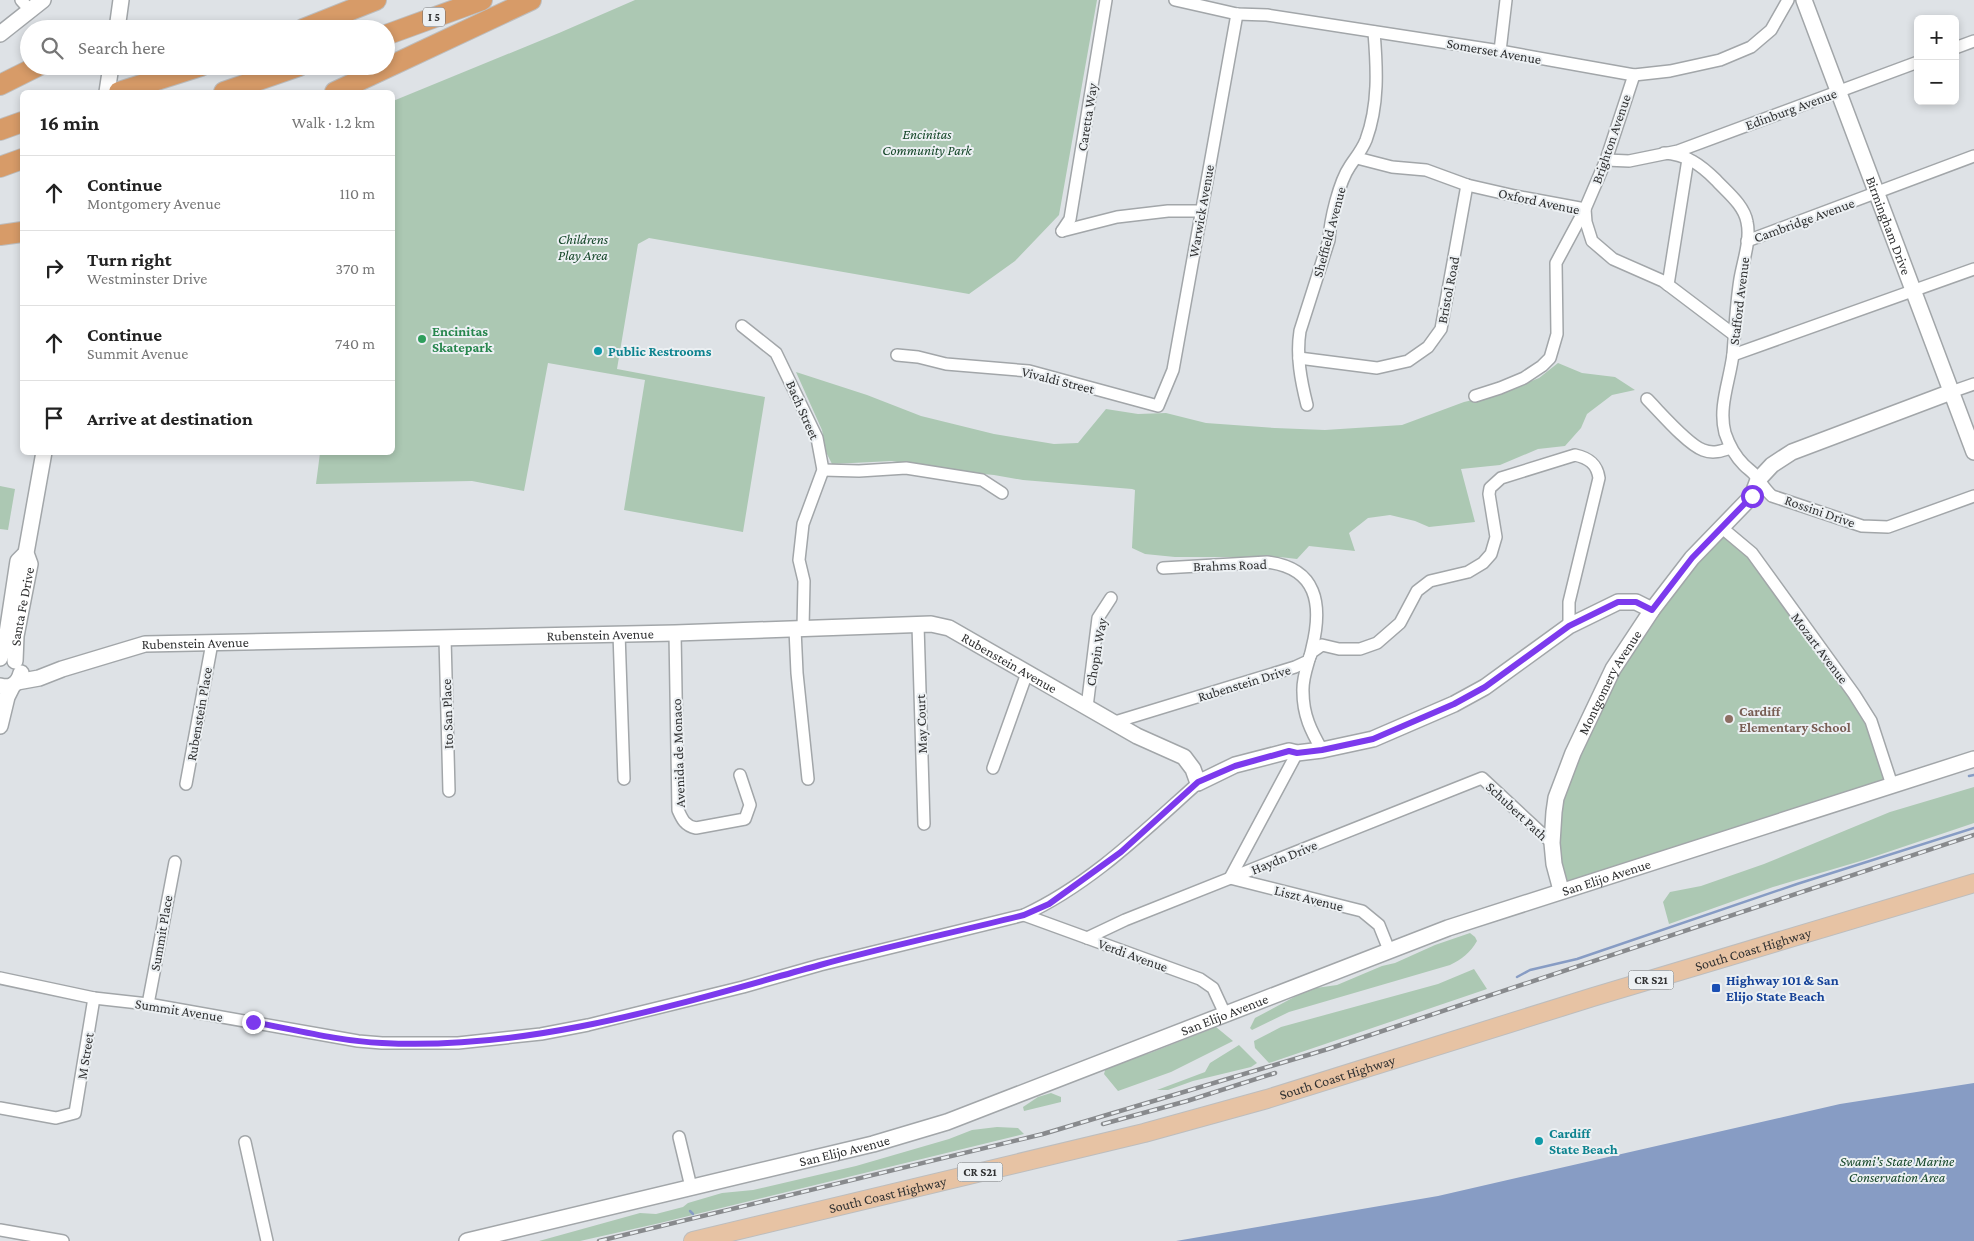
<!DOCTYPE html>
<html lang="en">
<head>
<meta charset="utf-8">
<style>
  :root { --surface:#fff; --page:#f2f2f2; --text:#222; --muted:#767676; --line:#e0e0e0 }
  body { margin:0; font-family:"Crimson Pro",serif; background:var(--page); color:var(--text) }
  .controls { position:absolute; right:15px; top:15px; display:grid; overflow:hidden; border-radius:8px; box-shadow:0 2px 8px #0003 }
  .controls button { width:45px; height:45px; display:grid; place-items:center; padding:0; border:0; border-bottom:1px solid var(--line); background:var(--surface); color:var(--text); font:25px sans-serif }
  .stop { position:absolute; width:15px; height:15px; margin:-11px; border:4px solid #7c3aed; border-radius:50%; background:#fff }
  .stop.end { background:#7c3aed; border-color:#fff; box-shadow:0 1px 5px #0008 }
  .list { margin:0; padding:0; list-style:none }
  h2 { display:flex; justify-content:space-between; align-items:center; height:65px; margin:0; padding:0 20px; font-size:21px }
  h2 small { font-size:16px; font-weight:400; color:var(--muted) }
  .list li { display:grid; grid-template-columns:32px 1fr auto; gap:15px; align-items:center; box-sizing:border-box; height:75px; padding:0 20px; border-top:1px solid var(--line) }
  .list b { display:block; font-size:19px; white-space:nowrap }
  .list p { margin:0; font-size:16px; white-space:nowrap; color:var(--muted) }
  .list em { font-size:16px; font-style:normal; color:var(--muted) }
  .icon { flex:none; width:28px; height:28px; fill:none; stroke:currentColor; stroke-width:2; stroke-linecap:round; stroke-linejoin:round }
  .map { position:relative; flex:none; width:1974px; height:1241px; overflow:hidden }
  .search { position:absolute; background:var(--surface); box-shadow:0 2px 8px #0003; left:20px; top:20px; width:375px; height:55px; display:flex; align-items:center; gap:12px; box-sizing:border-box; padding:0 18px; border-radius:28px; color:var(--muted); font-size:19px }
  .panel { position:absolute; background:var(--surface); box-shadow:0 2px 8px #0003; left:20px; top:90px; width:375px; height:365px; border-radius:8px }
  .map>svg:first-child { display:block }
  .green { fill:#acc8b3 }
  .water { fill:#879cc4 }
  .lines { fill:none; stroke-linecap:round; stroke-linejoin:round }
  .stream { stroke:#879cc4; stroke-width:2.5 }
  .street-casing { stroke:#a2a6a9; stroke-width:14 }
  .secondary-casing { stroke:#a2a6a9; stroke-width:18 }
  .primary-casing { stroke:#bdbdbd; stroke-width:20 }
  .highway-casing { stroke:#bdbdbd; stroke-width:22 }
  .street { stroke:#fff; stroke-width:11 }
  .secondary { stroke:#fff; stroke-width:15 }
  .primary { stroke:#e7c3a4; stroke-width:18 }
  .highway { stroke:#d79b68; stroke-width:20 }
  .rail-casing { stroke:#888a8d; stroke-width:4.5 }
  .rail { stroke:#ecf0f3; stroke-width:2.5; stroke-dasharray:8; stroke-linecap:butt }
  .route { stroke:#7c3aed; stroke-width:6 }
  .leisure-dot { fill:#2e9e5b; stroke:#ecf0f3; stroke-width:2 }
  .culture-dot { fill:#0f9aa8; stroke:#ecf0f3; stroke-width:2 }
  .education-dot { fill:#8d6e63; stroke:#ecf0f3; stroke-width:2 }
  .transit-dot { fill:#1a4fb4; stroke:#ecf0f3; stroke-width:2 }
  .labels { text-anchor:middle; stroke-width:4; stroke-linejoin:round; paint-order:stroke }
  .shield { fill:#ecf0f3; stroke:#686a6c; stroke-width:1 }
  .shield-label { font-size:12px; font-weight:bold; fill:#303132 }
  .street-label { font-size:14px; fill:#303132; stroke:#ecf0f3 }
  .park-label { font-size:14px; font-style:italic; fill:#134527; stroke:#ecf0f3 }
  .leisure-label { font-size:14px; font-weight:bold; fill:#27864d; stroke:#ecf0f3; text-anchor:start }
  .culture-label { font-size:14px; font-weight:bold; fill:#0d838f; stroke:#ecf0f3; text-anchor:start }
  .education-label { font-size:14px; font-weight:bold; fill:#785e54; stroke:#ecf0f3; text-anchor:start }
  .transit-label { font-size:14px; font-weight:bold; fill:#164399; stroke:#ecf0f3; text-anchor:start }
</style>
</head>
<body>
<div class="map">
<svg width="1974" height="1241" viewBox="0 0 1974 1241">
  <rect width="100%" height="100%" fill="#dee2e6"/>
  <g class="green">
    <polygon points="635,0 1097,0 1059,215 1015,261 969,294 649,238 638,244 617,369 765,397 743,532 624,510 645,380 548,363 524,491 472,481 316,484 320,453 392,452 393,101 559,33"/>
    <polygon points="1558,363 1582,373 1615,377 1635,390 1612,395 1587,414 1581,428 1565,446 1538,449 1500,465 1461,469 1475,522 1429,527 1415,521 1390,515 1368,518 1349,533 1355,551 1309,546 1297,559 1280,557 1175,557 1145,554 1132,548 1135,490 1132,489 1023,480 994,475 942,470 892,461 832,464 826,452 822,430 796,372 867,395 921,416 994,434 1054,444 1078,443 1106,409 1138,414 1166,413 1206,423 1275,428 1325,430 1402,425 1464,402 1499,394 1539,378"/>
    <polygon points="0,486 15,489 8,530 0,529"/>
    <polygon points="1721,528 1738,540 1854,693 1892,785 1561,890 1552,826 1611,674"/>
    <polygon points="1974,787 1974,823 1864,860 1773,887 1669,924 1663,902 1670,892 1701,886 1764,864 1890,812"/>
    <path d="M1470,933L1475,937L1477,941C1470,953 1462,959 1450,965L1289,1012L1252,1030L1250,1028L1255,1018L1296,996L1316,988L1337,985L1382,966L1395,963L1435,945Z"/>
    <polygon points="1474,969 1487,989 1269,1063 1255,1048 1254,1041 1281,1027 1438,984"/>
    <polygon points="1216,1027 1233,1041 1171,1072 1118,1091 1104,1074 1106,1067 1150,1053"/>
    <polygon points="1239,1045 1257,1063 1251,1067 1193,1081 1168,1090 1157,1090 1205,1072 1210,1063"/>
    <polygon points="1051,1093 1061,1097 1061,1102 1024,1111 1023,1107 1038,1097"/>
    <polygon points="997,1127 1018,1128 1024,1134 660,1223 580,1241 539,1241 640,1213 656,1214 683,1207 688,1203 722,1193 753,1190 856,1166 949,1139 972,1130"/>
  </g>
  <polygon class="water" points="1974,1083 1974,1241 1176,1241 1438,1196 1840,1104"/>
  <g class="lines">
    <g class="stream">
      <polyline points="1969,776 1974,775"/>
      <polyline points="1517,977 1530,970 1577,959 1797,884 1974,828"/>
      <polyline points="690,1211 693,1214"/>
    </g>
    <g class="street-casing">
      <g id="street">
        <polyline points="21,0 30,10"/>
        <polyline points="1175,0 1237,14 1267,15 1500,51 1634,75 1670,71 1720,60 1751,47 1771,30 1788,0"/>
        <polyline points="1955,48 1974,41"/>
        <polyline points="1500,51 1506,0"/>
        <path d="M1664,153C1686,154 1701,165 1716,180C1727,192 1744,205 1747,222C1751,240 1743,261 1740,279C1736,304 1735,329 1733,354C1730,380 1718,407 1725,433C1729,445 1735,456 1744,465C1747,468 1750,470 1753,473C1760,480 1764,489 1772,496L1862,526L1888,527L1974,496"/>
        <polyline points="1357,158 1392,167 1426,170 1467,185 1515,196 1585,209 1586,222 1592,241 1613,259 1663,281 1733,334"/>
        <polyline points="1606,160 1629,161 1678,151 1918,62"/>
        <polyline points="1062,231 1070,219 1106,0"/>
        <polyline points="1062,231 1117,217 1168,211 1201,211"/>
        <polyline points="1747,241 1974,156"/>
        <polyline points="1668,285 1688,159"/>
        <polyline points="742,326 776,353 817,438 823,470 803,524 799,560 804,581 803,628"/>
        <polyline points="897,355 918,357 946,364 1029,371 1158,406 1173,370 1237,14"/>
        <polyline points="1733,355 1974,269"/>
        <polyline points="1299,358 1377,368 1408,361 1428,347 1441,329 1467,185"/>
        <polyline points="1951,392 1974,384"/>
        <polyline points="1475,396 1500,388 1524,378 1542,366 1550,358 1557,334 1556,263 1585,209 1606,160 1634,75"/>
        <path d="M1647,399C1660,412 1687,444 1703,450C1713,454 1722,451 1730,448"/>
        <path d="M1307,405C1301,381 1296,356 1300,331L1329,240C1330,220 1339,182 1350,166C1356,157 1362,150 1366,140C1379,105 1377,68 1374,32"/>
        <polyline points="823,470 859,471 906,468 982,480 1002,493"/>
        <polyline points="1721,527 1752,553 1854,694 1871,721 1892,785"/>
        <path d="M1163,568L1267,562C1317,568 1323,604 1312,648C1309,663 1302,676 1303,692C1303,715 1311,731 1322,750"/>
        <polyline points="918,625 924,824"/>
        <polyline points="795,629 797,673 808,779"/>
        <polyline points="619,633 624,779"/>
        <path d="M675,633L678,810C682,819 685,826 696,828L745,819L750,805L740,775"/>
        <polyline points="445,638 449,791"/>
        <polyline points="1087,707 1098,618 1111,598"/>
        <path d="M1115,722L1295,667L1308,661L1312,652L1322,645L1339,649H1360L1377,643L1400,623L1417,591L1430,581L1468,572L1483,563L1491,554L1496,537L1489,494L1490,488L1501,478L1575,455C1589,458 1597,464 1599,478L1569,602V626"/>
        <polyline points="1297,753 1230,878 1362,911 1379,925 1389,950"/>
        <polyline points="993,768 1027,673"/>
        <polyline points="186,784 212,643"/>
        <polyline points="1024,915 1200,979 1213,988 1225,1014"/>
        <polyline points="1087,938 1125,920 1482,778 1552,843"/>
        <path d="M0,978L94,998L148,1004L358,1041L382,1043H458L541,1034L588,1025L743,987L820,965L1024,915C1091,884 1144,831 1198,783"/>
        <polyline points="148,1004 175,862"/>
        <polyline points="0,1108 56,1118 75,1113 94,998"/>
        <polyline points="679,1137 691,1187"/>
        <polyline points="245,1142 267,1241"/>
        <polyline points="0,1230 63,1241"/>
      </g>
    </g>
    <g class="secondary-casing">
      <g id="secondary">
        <path id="s1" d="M1804,0L1974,452"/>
        <polyline points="117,29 121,0"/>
        <polyline points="0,34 43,0"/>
        <polyline points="107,92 111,66"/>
        <polyline points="0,658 6,640 18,561 26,553"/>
        <path id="s2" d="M15,661L16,636L30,564L26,553L44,452"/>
        <path id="s3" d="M17,682L39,678L62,669L145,644L675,633L931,624L949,628L1137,736L1184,757L1193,769L1198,783L1235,765L1289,751L1297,753L1322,750L1373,739L1454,704L1485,687L1569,626L1618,602H1636L1652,610"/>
        <path d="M0,686C11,689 18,684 21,673"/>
        <polyline points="0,726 7,697 13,685"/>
        <path id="s4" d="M1561,890L1554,864L1552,843L1554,812L1556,798L1573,753L1613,669L1652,610L1692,558L1752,496L1758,480L1772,465L1792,452L1951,392"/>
        <path id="s5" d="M467,1241L873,1144L947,1122L1448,928L1974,759"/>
      </g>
    </g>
    <g class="primary-casing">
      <g id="primary">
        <path id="s6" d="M693,1241L1144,1133L1267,1099L1593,997L1974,883"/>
      </g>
    </g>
    <g class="highway-casing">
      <g id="highway">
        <polyline points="303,29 376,0"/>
        <polyline points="386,35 482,0"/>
        <polyline points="0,85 38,66"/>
        <polyline points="119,92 201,66"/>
        <polyline points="224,92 299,66"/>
        <polyline points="335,92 531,0"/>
        <polyline points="0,130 22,122"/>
        <polyline points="0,167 22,159"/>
        <polyline points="0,235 22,232"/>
      </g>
    </g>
    <use href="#street" class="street"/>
    <use href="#secondary" class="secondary"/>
    <use href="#primary" class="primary"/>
    <use href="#highway" class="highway"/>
    <g class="rail-casing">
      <g id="rail">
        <polyline points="1103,1124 1187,1101 1275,1073"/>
        <polyline points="599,1241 1043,1134 1328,1049 1974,835"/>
      </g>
    </g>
    <use href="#rail" class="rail"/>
  </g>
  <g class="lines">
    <path class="route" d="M253,1022C296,1030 339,1041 382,1043C532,1051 678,1004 820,965C888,946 957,932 1024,915L1049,904L1121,852L1198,782L1235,766L1289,751L1297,753L1322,750L1373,739L1454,704L1485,687L1569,626L1618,602H1636L1652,610L1692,558L1752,496"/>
  </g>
  <circle class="leisure-dot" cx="422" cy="339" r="5"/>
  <g class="culture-dot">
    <circle cx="598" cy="351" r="5"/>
    <circle cx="1539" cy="1141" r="5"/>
  </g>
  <circle class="education-dot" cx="1729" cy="719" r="5"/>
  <rect class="transit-dot" x="1711" y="983" width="10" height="10" rx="2.5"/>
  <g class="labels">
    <g class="shield">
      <rect x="423" y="7.5" width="22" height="19" rx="4"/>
      <rect x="1628.5" y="970.5" width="45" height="19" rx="4"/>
      <rect x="957.5" y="1162.5" width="45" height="19" rx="4"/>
    </g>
    <g class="shield-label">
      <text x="434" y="21">I 5</text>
      <text x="1651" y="984">CR S21</text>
      <text x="980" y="1176">CR S21</text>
    </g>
    <g class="street-label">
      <text transform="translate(1494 51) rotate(10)" y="5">Somerset Avenue</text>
      <text transform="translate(1791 109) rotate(-20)" y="5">Edinburg Avenue</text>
      <text transform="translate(1087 117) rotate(-81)" y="5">Caretta Way</text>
      <text transform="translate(1611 139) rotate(-71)" y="5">Brighton Avenue</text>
      <text transform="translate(1539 201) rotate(12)" y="5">Oxford Avenue</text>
      <text transform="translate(1201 211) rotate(-80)" y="5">Warwick Avenue</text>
      <text transform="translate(1804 220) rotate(-20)" y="5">Cambridge Avenue</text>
      <text dy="5" stroke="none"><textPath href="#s1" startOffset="241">Birmingham Drive</textPath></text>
      <text transform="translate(1329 232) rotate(-75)" y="5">Sheffield Avenue</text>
      <text transform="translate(1448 290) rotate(-79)" y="5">Bristol Road</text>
      <text transform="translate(1739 301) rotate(-83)" y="5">Stafford Avenue</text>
      <text transform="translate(1058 380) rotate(14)" y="5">Vivaldi Street</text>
      <text transform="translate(803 410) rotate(66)" y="5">Bach Street</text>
      <text transform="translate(1820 511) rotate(19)" y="5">Rossini Drive</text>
      <text transform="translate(1230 565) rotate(-2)" y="5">Brahms Road</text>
      <text dy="5" stroke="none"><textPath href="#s2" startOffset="55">Santa Fe Drive</textPath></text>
      <text dy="5" stroke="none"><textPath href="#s3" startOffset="589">Rubenstein Avenue</textPath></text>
      <text dy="5" stroke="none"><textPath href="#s3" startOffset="184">Rubenstein Avenue</textPath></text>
      <text transform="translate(1820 648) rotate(53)" y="5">Mozart Avenue</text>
      <text transform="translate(1096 652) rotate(-80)" y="5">Chopin Way</text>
      <text dy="5" stroke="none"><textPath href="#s3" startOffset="1008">Rubenstein Avenue</textPath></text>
      <text dy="5" stroke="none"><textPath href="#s4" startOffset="221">Montgomery Avenue</textPath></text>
      <text transform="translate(1244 683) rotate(-17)" y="5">Rubenstein Drive</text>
      <text transform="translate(199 714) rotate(-80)" y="5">Rubenstein Place</text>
      <text transform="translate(447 714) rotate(-92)" y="5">Ito San Place</text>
      <text transform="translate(921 724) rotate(-92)" y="5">May Court</text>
      <text transform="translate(678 753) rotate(-92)" y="5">Avenida de Monaco</text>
      <text transform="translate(1517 811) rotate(43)" y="5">Schubert Path</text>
      <text transform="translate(1284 857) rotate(-22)" y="5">Haydn Drive</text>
      <text dy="5" stroke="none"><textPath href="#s5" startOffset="1198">San Elijo Avenue</textPath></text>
      <text transform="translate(1309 898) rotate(14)" y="5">Liszt Avenue</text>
      <text transform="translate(161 933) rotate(-80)" y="5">Summit Place</text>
      <text dy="5" stroke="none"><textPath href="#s6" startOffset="1100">South Coast Highway</textPath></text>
      <text transform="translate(1133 955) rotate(20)" y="5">Verdi Avenue</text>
      <text transform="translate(179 1010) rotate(9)" y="5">Summit Avenue</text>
      <text dy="5" stroke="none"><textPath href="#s5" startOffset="792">San Elijo Avenue</textPath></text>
      <text transform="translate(85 1056) rotate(-81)" y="5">M Street</text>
      <text dy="5" stroke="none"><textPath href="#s6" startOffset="665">South Coast Highway</textPath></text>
      <text dy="5" stroke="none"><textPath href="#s5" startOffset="388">San Elijo Avenue</textPath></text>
      <text dy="5" stroke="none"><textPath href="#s6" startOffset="200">South Coast Highway</textPath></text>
    </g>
    <g class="park-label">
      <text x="927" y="139">Encinitas<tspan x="927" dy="16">Community Park</tspan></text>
      <text x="583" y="244">Childrens<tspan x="583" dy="16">Play Area</tspan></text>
      <text x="1897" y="1166">Swami's State Marine<tspan x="1897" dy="16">Conservation Area</tspan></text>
    </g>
    <g class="leisure-label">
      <text x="432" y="336">Encinitas<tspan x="432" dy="16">Skatepark</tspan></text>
    </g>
    <g class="culture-label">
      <text x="608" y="356">Public Restrooms</text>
      <text x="1549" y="1138">Cardiff<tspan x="1549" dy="16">State Beach</tspan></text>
    </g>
    <g class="education-label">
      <text x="1739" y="716">Cardiff<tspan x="1739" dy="16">Elementary School</tspan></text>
    </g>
    <g class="transit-label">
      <text x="1726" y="985">Highway 101 &amp; San<tspan x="1726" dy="16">Elijo State Beach</tspan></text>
    </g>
  </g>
</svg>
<div class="controls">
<button>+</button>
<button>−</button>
</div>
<div class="stop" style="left:1752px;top:496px"></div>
<div class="stop end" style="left:253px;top:1022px"></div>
<div class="search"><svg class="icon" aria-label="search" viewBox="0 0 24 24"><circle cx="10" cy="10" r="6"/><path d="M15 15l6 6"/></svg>Search here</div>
<section class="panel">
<h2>16 min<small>Walk · 1.2 km</small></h2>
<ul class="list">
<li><svg class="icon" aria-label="ahead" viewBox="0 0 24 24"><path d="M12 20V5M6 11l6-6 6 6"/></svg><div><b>Continue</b><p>Montgomery Avenue</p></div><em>110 m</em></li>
<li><svg class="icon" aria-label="right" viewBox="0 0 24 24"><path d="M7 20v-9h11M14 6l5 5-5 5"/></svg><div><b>Turn right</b><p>Westminster Drive</p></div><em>370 m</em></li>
<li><svg class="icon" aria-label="ahead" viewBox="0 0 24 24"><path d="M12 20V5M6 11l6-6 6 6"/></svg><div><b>Continue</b><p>Summit Avenue</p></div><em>740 m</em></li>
<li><svg class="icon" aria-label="arrive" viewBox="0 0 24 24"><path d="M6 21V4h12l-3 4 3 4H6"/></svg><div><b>Arrive at destination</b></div></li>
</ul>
</section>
</div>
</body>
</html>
